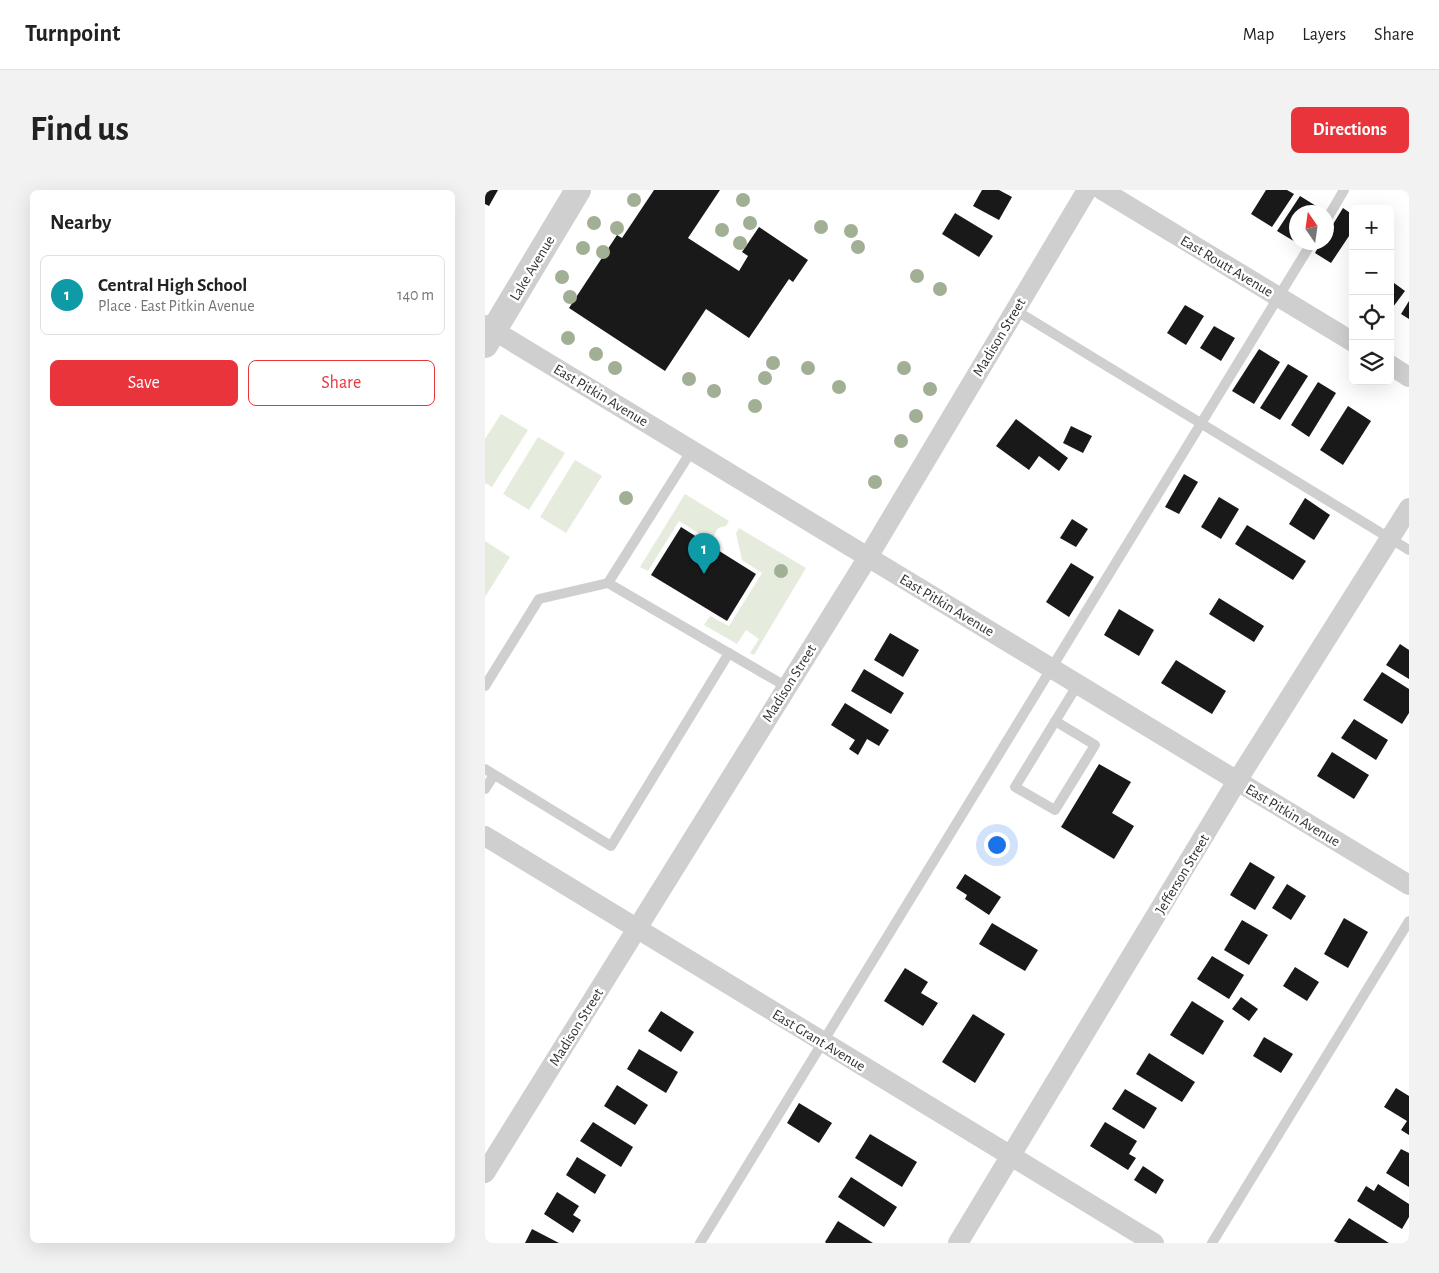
<!DOCTYPE html>
<html lang="en">
<head>
<meta charset="utf-8">
<style>
  :root { --surface:#fff; --page:#f2f2f2; --text:#222; --muted:#767676; --line:#e0e0e0; --accent:#ea343b }
  body { margin:0; font-family:"Alegreya Sans",sans-serif; background:var(--page); color:var(--text) }
  .controls { position:absolute; right:15px; top:15px; display:grid; overflow:hidden; border-radius:8px; box-shadow:0 5px 20px #0002 }
  .controls button { width:45px; height:45px; display:grid; place-items:center; padding:0; border:0; border-bottom:1px solid var(--line); background:var(--surface); color:var(--text); font:25px sans-serif }
  .compass { position:absolute; left:804px; top:15px; width:45px; height:45px; border-radius:50%; background:var(--surface); box-shadow:0 5px 20px #0002; rotate:347deg }
  .you { position:absolute; left:511px; top:654px; width:18px; height:18px; margin:-12px; border:4px solid #fff; border-radius:50%; background:#1a73e8; box-shadow:0 0 0 8px #1a73e833 }
  .badge { display:grid; place-items:center; width:32px; height:32px; border-radius:50%; background:var(--accent); color:#fff; font-size:16px; font-weight:700 }
  .pin { position:absolute; translate:-50% -41px; filter:drop-shadow(0 1px 2px #0008) }
  .pin::after { content:''; position:absolute; top:26px; width:18px; height:15px; background:inherit; clip-path:polygon(0 0,100% 0,50% 100%) }
  .list { margin:0; padding:0; list-style:none }
  h2 { display:flex; justify-content:space-between; align-items:center; height:65px; margin:0; padding:0 20px; font-size:21px }
  h2 small { font-size:16px; font-weight:400; color:var(--muted) }
  .list li { display:grid; grid-template-columns:32px 1fr auto; gap:15px; align-items:center; box-sizing:border-box; height:80px; margin:0 10px 10px; padding:0 10px; border:1px solid var(--line); border-radius:8px }
  .list b { display:block; font-size:19px; white-space:nowrap }
  .list p { margin:0; font-size:16px; white-space:nowrap; color:var(--muted) }
  .list em { font-size:16px; font-style:normal; color:var(--muted) }
  .actions { display:flex; gap:10px; padding:15px 20px }
  .actions a { flex:1; padding:11px 0; border:1px solid var(--accent); border-radius:8px; text-align:center; font-size:18px; color:var(--accent) }
  .actions .main { background:var(--accent); color:#fff }
  .icon { flex:none; width:28px; height:28px; fill:none; stroke:currentColor; stroke-width:2; stroke-linecap:round; stroke-linejoin:round }
  .map { position:relative; flex:none; width:924px; height:1053px; overflow:hidden; border-radius:8px }
  header { display:flex; align-items:center; gap:30px; box-sizing:border-box; height:70px; padding:0 25px; background:var(--surface); border-bottom:1px solid var(--line) }
  header strong { font-size:24px }
  nav { display:flex; gap:28px; margin-inline-start:auto; font-size:18px }
  .intro { display:flex; align-items:center; justify-content:space-between; box-sizing:border-box; height:120px; padding:0 30px }
  h1 { margin:0; font-size:35px }
  .button { padding:12px 22px; border-radius:8px; background:var(--accent); color:#fff; font-size:18px; font-weight:700 }
  main { display:flex; gap:30px; padding:0 30px }
  aside { flex:1; background:var(--surface); border-radius:8px; box-shadow:0 5px 20px #0002 }
  .map>svg:first-child { display:block }
  .grass { fill:#e5ecde }
  .building { fill:#191919 }
  .lines { fill:none; stroke-linecap:round; stroke-linejoin:round }
  .service { stroke:#cfcfcf; stroke-width:10 }
  .minor { stroke:#cfcfcf; stroke-width:20 }
  .tertiary { stroke:#cfcfcf; stroke-width:26 }
  .tree { fill:#a1b094 }
  .labels { text-anchor:middle; stroke-width:5; stroke-linejoin:round; paint-order:stroke }
  .street-label { font-size:15px; fill:#323232; stroke:#fff }
</style>
</head>
<body>
<header>
<strong>Turnpoint</strong>
<nav><a>Map</a><a>Layers</a><a>Share</a></nav>
</header>
<div class="intro"><h1>Find us</h1><a class="button">Directions</a></div>
<main>
<aside>
<h2>Nearby<small></small></h2>
<ul class="list">
<li><span class="badge" style="background:#0f9aa8">1</span><div><b>Central High School</b><p>Place · East Pitkin Avenue</p></div><em>140 m</em></li>
</ul>
<div class="actions"><a class="main">Save</a><a>Share</a></div>
</aside>
<div class="map">
<svg width="924" height="1053" viewBox="0 0 924 1053">
  <rect width="100%" height="100%" fill="#fff"/>
  <g class="grass">
    <polygon points="16,224 43,240 7,297 0,293 0,249"/>
    <polygon points="53,247 80,263 44,320 18,304"/>
    <polygon points="90,270 117,286 81,343 55,327"/>
    <polygon points="200,304 244,331 241,336 233,338 226,351 194,331 163,381 155,377"/>
    <polygon points="254,338 321,378 269,465 265,463 274,449 261,440 252,454 219,435 225,426 244,436 277,383 257,370 251,343"/>
    <polygon points="0,351 25,367 0,407"/>
  </g>
  <g class="building">
    <polygon points="0,0 13,0 4,16 0,14"/>
    <polygon points="169,0 235,0 203,48 254,81 263,66 257,62 274,37 323,70 308,92 304,89 264,148 221,119 180,181 84,118 132,45 137,48"/>
    <polygon points="497,0 514,0 527,7 514,30 488,16"/>
    <polygon points="781,0 802,0 809,4 787,37 766,24"/>
    <polygon points="815,6 836,19 833,22 812,22 812,53 792,41"/>
    <polygon points="858,18 868,25 868,40 846,73 830,63 836,52 842,52 842,44"/>
    <polygon points="470,23 508,46 494,67 457,44"/>
    <polygon points="905,90 920,101 905,121"/>
    <polygon points="924,111 924,129 916,124"/>
    <polygon points="700,115 719,126 701,155 682,143"/>
    <polygon points="729,136 750,148 736,171 715,158"/>
    <polygon points="774,159 795,172 769,214 747,201"/>
    <polygon points="803,174 823,186 795,230 775,218"/>
    <polygon points="833,192 851,203 824,247 806,235"/>
    <polygon points="863,216 886,231 858,275 835,260"/>
    <polygon points="531,229 583,268 574,281 554,266 544,280 511,256"/>
    <polygon points="586,236 607,246 598,263 578,253"/>
    <polygon points="699,284 713,292 694,324 680,317"/>
    <polygon points="734,307 754,319 736,349 716,337"/>
    <polygon points="820,308 845,325 829,350 804,334"/>
    <polygon points="587,329 603,339 591,357 575,348"/>
    <polygon points="762,335 821,371 808,390 750,354"/>
    <polygon points="196,337 271,384 242,431 166,385"/>
    <polygon points="586,373 609,387 584,427 561,412"/>
    <polygon points="734,408 779,436 769,452 724,424"/>
    <polygon points="634,419 669,440 654,466 619,445"/>
    <polygon points="405,443 434,460 418,487 389,470"/>
    <polygon points="915,454 924,460 924,489 901,475"/>
    <polygon points="691,470 741,501 727,524 676,493"/>
    <polygon points="379,479 419,503 406,524 366,501"/>
    <polygon points="897,482 924,499 924,523 917,534 878,510"/>
    <polygon points="360,513 404,540 394,556 382,549 373,565 364,559 370,550 346,535"/>
    <polygon points="869,529 903,550 891,570 856,548"/>
    <polygon points="847,562 884,585 869,609 832,586"/>
    <polygon points="614,574 646,592 627,623 649,636 629,669 576,637"/>
    <polygon points="765,672 790,687 770,720 745,705"/>
    <polygon points="480,684 516,707 504,725 480,709 482,705 471,698"/>
    <polygon points="802,694 821,706 806,730 787,718"/>
    <polygon points="859,728 883,742 863,778 839,764"/>
    <polygon points="757,730 783,745 764,775 739,760"/>
    <polygon points="507,733 553,760 540,781 494,754"/>
    <polygon points="727,766 759,785 744,809 712,789"/>
    <polygon points="810,777 834,792 822,811 798,796"/>
    <polygon points="420,778 443,792 436,803 453,813 438,836 399,811"/>
    <polygon points="756,807 773,819 764,831 747,819"/>
    <polygon points="707,811 739,831 718,865 685,845"/>
    <polygon points="176,821 209,842 196,862 163,841"/>
    <polygon points="488,824 520,844 490,893 457,872"/>
    <polygon points="779,847 808,864 796,883 768,866"/>
    <polygon points="154,859 193,882 181,903 142,879"/>
    <polygon points="664,863 710,892 697,912 651,884"/>
    <polygon points="132,895 163,915 150,935 119,916"/>
    <polygon points="911,898 924,906 924,945 916,940 922,931 899,917"/>
    <polygon points="640,899 672,918 659,939 627,919"/>
    <polygon points="314,913 347,933 334,953 302,933"/>
    <polygon points="108,932 148,957 136,977 95,951"/>
    <polygon points="620,932 652,951 644,964 651,968 643,980 605,956"/>
    <polygon points="385,944 432,972 417,997 370,968"/>
    <polygon points="916,959 924,963 924,997 901,983"/>
    <polygon points="92,967 121,985 110,1004 81,985"/>
    <polygon points="658,976 679,990 671,1004 649,990"/>
    <polygon points="366,987 412,1017 399,1037 353,1007"/>
    <polygon points="893,994 924,1014 924,1027 917,1039 872,1011 881,996 889,1001"/>
    <polygon points="72,1002 94,1016 88,1025 96,1030 88,1043 59,1024"/>
    <polygon points="864,1028 904,1053 853,1053 849,1051"/>
    <polygon points="353,1031 388,1053 341,1053 340,1052"/>
    <polygon points="47,1039 74,1053 40,1053"/>
  </g>
  <g class="lines">
    <g class="service">
      <polyline points="842,29 859,0"/>
      <polyline points="530,120 924,360"/>
      <polyline points="207,260 123,393 302,497"/>
      <polyline points="0,496 54,409 123,393"/>
      <polyline points="570,531 610,555 570,620 530,597 593,494"/>
      <polyline points="0,579 126,656 244,463"/>
      <polyline points="0,599 9,585"/>
      <polyline points="215,1053 827,52"/>
      <polyline points="727,1053 924,731"/>
    </g>
    <g class="minor">
      <polyline points="617,0 868,152"/>
      <polyline points="0,135 924,695"/>
      <polyline points="905,175 924,187"/>
      <polyline points="0,646 669,1053"/>
      <polyline points="0,983 383,367 602,0"/>
      <polyline points="473,1053 752,591 924,318"/>
    </g>
    <polyline class="tertiary" points="0,155 93,0"/>
  </g>
  <g class="tree">
    <circle cx="149" cy="10" r="7"/>
    <circle cx="258" cy="10" r="7"/>
    <circle cx="109" cy="33" r="7"/>
    <circle cx="265" cy="33" r="7"/>
    <circle cx="336" cy="37" r="7"/>
    <circle cx="132" cy="38" r="7"/>
    <circle cx="237" cy="40" r="7"/>
    <circle cx="366" cy="41" r="7"/>
    <circle cx="255" cy="53" r="7"/>
    <circle cx="373" cy="57" r="7"/>
    <circle cx="98" cy="58" r="7"/>
    <circle cx="118" cy="62" r="7"/>
    <circle cx="432" cy="86" r="7"/>
    <circle cx="77" cy="87" r="7"/>
    <circle cx="455" cy="99" r="7"/>
    <circle cx="85" cy="107" r="7"/>
    <circle cx="83" cy="148" r="7"/>
    <circle cx="111" cy="164" r="7"/>
    <circle cx="288" cy="173" r="7"/>
    <circle cx="130" cy="178" r="7"/>
    <circle cx="323" cy="178" r="7"/>
    <circle cx="419" cy="178" r="7"/>
    <circle cx="280" cy="188" r="7"/>
    <circle cx="204" cy="189" r="7"/>
    <circle cx="354" cy="197" r="7"/>
    <circle cx="445" cy="199" r="7"/>
    <circle cx="229" cy="201" r="7"/>
    <circle cx="270" cy="216" r="7"/>
    <circle cx="431" cy="226" r="7"/>
    <circle cx="416" cy="251" r="7"/>
    <circle cx="390" cy="292" r="7"/>
    <circle cx="141" cy="308" r="7"/>
    <circle cx="296" cy="381" r="7"/>
  </g>
  <g class="labels">
    <g class="street-label">
      <text transform="translate(742 76) rotate(31)" y="5">East Routt Avenue</text>
      <text transform="translate(47 78) rotate(-59)" y="5">Lake Avenue</text>
      <text transform="translate(514 147) rotate(-59)" y="5">Madison Street</text>
      <text transform="translate(116 205) rotate(31)" y="5">East Pitkin Avenue</text>
      <text transform="translate(462 415) rotate(31)" y="5">East Pitkin Avenue</text>
      <text transform="translate(304 493) rotate(-58)" y="5">Madison Street</text>
      <text transform="translate(808 625) rotate(31)" y="5">East Pitkin Avenue</text>
      <text transform="translate(697 684) rotate(-59)" y="5">Jefferson Street</text>
      <text transform="translate(91 837) rotate(-58)" y="5">Madison Street</text>
      <text transform="translate(334 850) rotate(31)" y="5">East Grant Avenue</text>
    </g>
  </g>
</svg>
<div class="controls">
<button>+</button>
<button>−</button>
<button><svg class="icon" aria-label="locate" viewBox="0 0 24 24"><circle cx="12" cy="12" r="6"/><path d="M12 2v4M12 18v4M2 12h4M18 12h4"/></svg></button>
<button><svg class="icon" aria-label="layers" viewBox="0 0 24 24"><path d="M12 4l9 5-9 5-9-5zM3 14l9 5 9-5"/></svg></button>
</div>
<svg class="compass" viewBox="-18 -18 36 36"><path d="M0-13l5 13h-10z" fill="#e53935"/><path d="M0 13l5-13h-10z" fill="#767676"/></svg>
<div class="you"></div>
<div class="pin badge" style="left:219px;top:384px;background:#0f9aa8">1</div>
</div>
</main>
</body>
</html>
